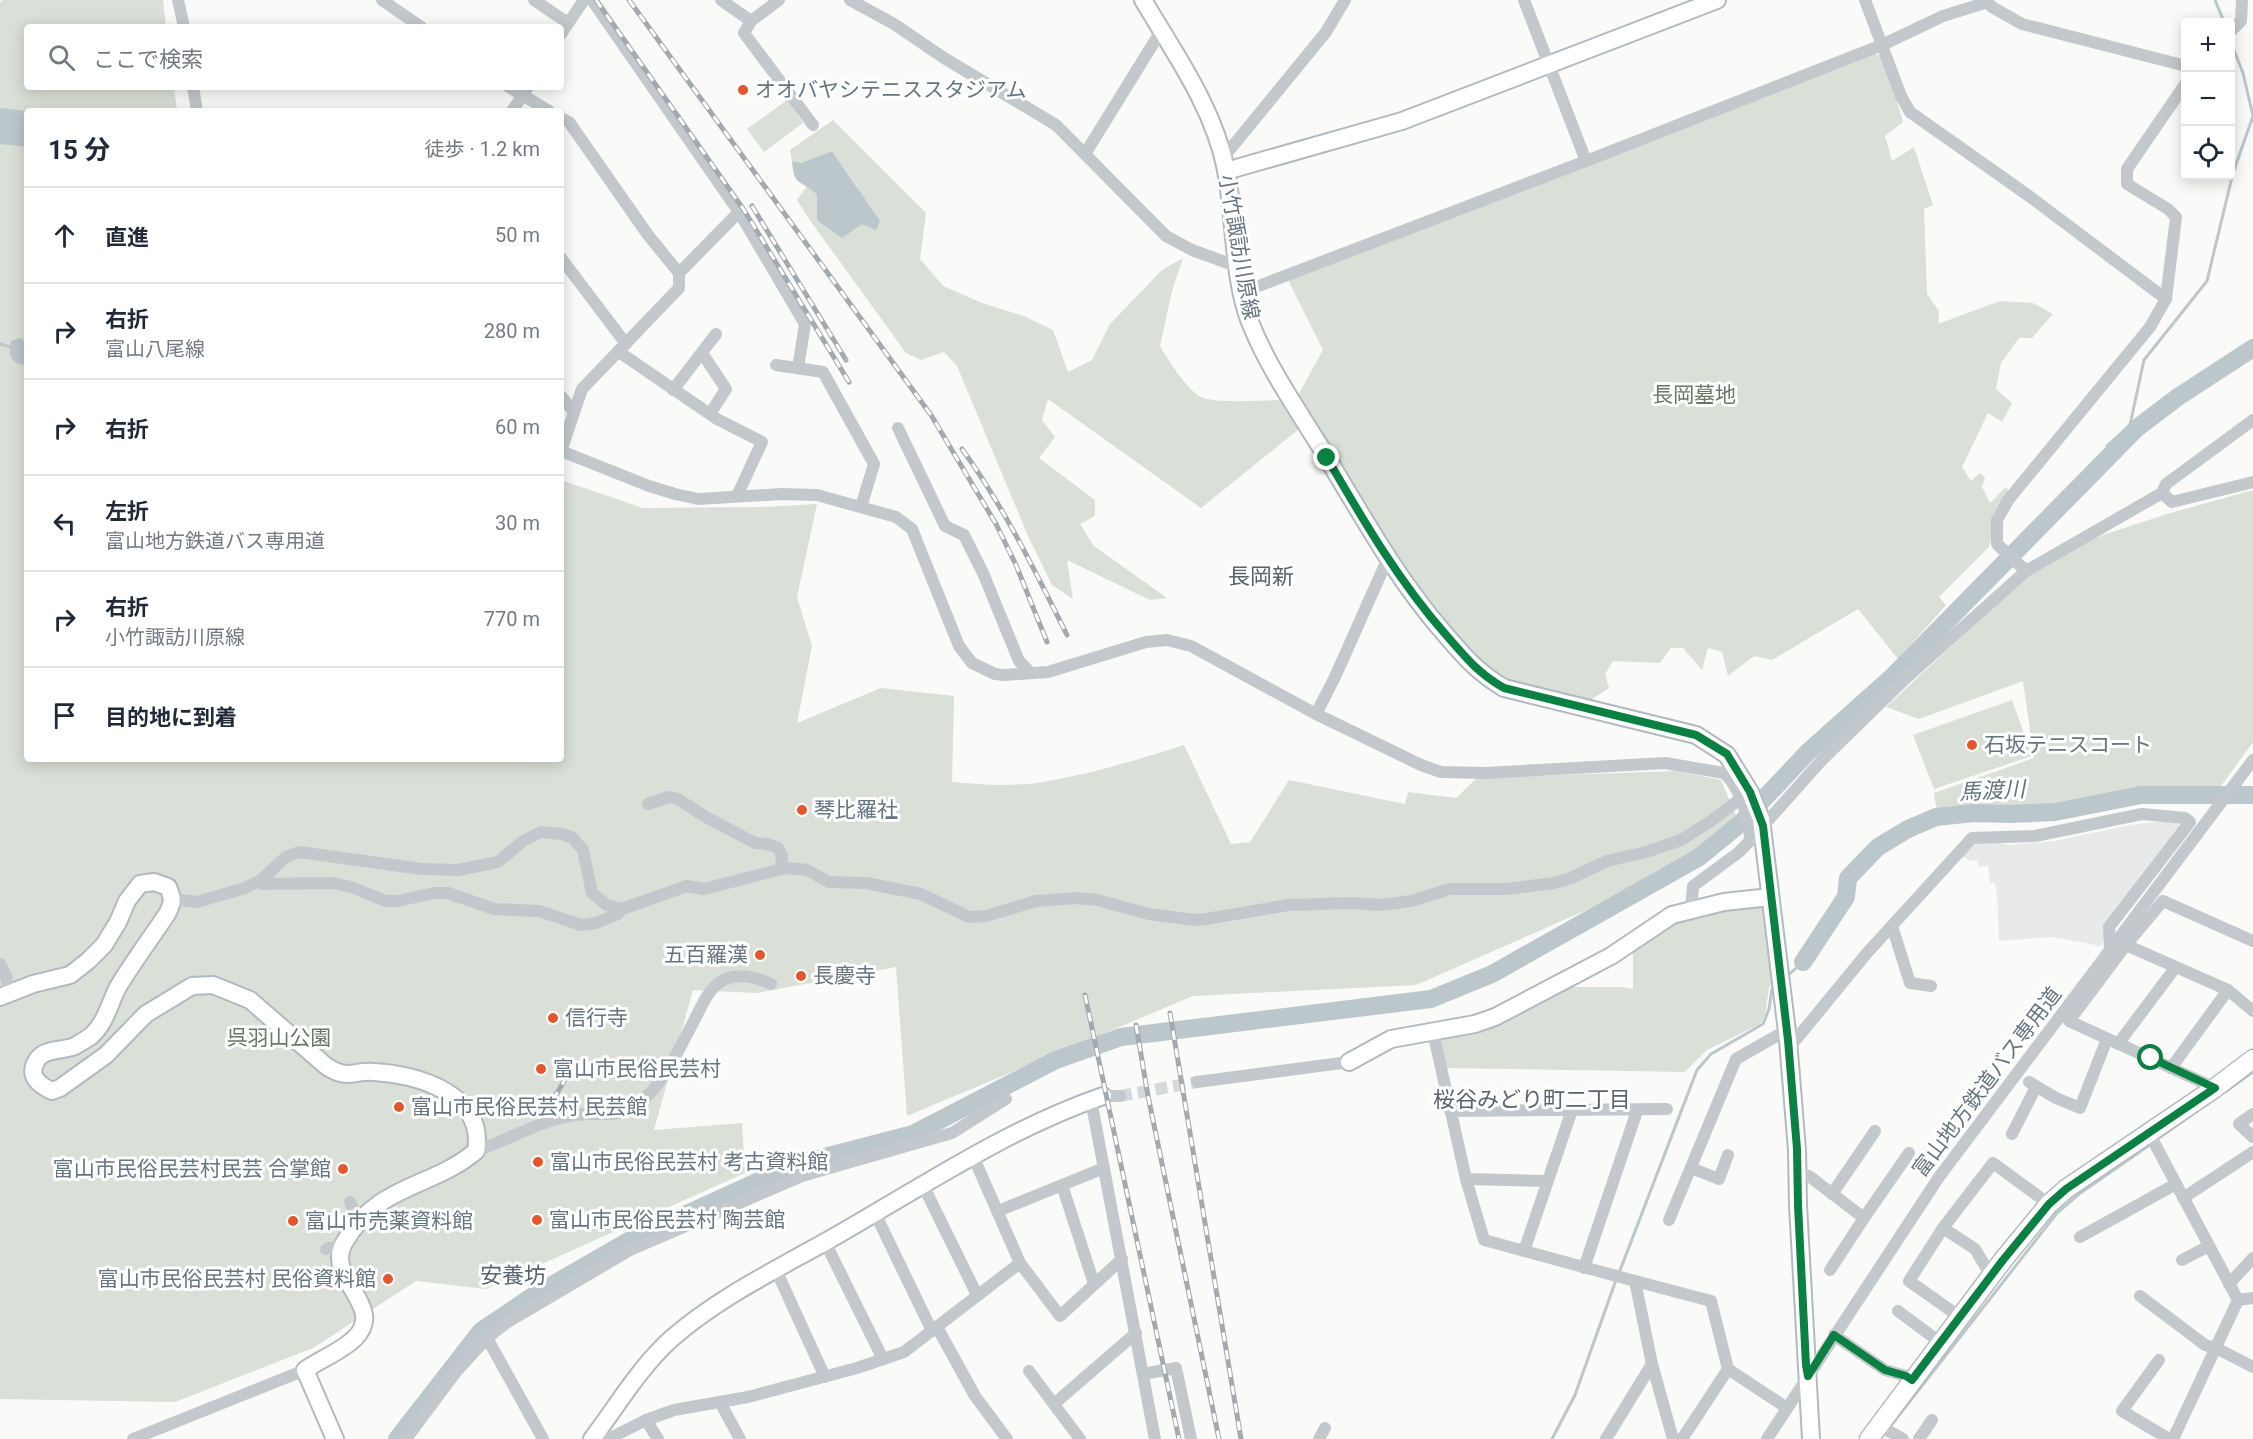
<!DOCTYPE html>
<html lang="ja">
<head>
<meta charset="utf-8">
<style>
  :root { --surface:#fff; --page:#f2f2f3; --text:#1f2937; --muted:#747a83; --line:#e0e1e3 }
  body { margin:0; font-family:Roboto,"Noto Sans JP",sans-serif; background:var(--page); color:var(--text) }
  .controls { position:absolute; right:18px; top:18px; display:grid; overflow:hidden; border-radius:6px; box-shadow:0 3px 15px #0003 }
  .controls button { width:54px; height:54px; display:grid; place-items:center; padding:0; border:0; border-bottom:2px solid var(--line); background:var(--surface); color:var(--text); font:30px sans-serif }
  .stop { position:absolute; width:18px; height:18px; margin:-14px; border:4px solid #0b8043; border-radius:50%; background:#fff }
  .stop.end { background:#0b8043; border-color:#fff; box-shadow:0 2px 6px #0008 }
  .list { margin:0; padding:0; list-style:none }
  h2 { display:flex; justify-content:space-between; align-items:center; height:78px; margin:0; padding:0 24px; font-size:26px }
  h2 small { font-size:20px; font-weight:400; color:var(--muted) }
  .list li { display:grid; grid-template-columns:39px 1fr auto; gap:18px; align-items:center; box-sizing:border-box; height:96px; padding:0 24px; border-top:2px solid var(--line) }
  .list b { display:block; font-size:22px; white-space:nowrap }
  .list p { margin:0; font-size:20px; white-space:nowrap; color:var(--muted) }
  .list em { font-size:20px; font-style:normal; color:var(--muted) }
  .icon { flex:none; width:33px; height:33px; fill:none; stroke:currentColor; stroke-width:2; stroke-linecap:round; stroke-linejoin:round }
  .map { position:relative; flex:none; width:2253px; height:1439px; overflow:hidden }
  .search { position:absolute; background:var(--surface); box-shadow:0 3px 15px #0003; left:24px; top:24px; width:540px; height:66px; display:flex; align-items:center; gap:15px; box-sizing:border-box; padding:0 21px; border-radius:6px; color:var(--muted); font-size:22px }
  .panel { position:absolute; background:var(--surface); box-shadow:0 3px 15px #0003; left:24px; top:108px; width:540px; height:654px; border-radius:6px }
  .map>svg:first-child { display:block }
  .built { fill:#e8e9e9 }
  .green { fill:#dadfd7 }
  .water { fill:#bbc7cb }
  .lines { fill:none; stroke-linecap:round; stroke-linejoin:round }
  .stream { stroke:#bbc7cb; stroke-width:3 }
  .river { stroke:#bbc7cb; stroke-width:18 }
  .street-tunnel { stroke:#d5d9db; stroke-width:12; stroke-dasharray:12 6; stroke-linecap:butt }
  .secondary-casing { stroke:#b3babf; stroke-width:20 }
  .primary-casing { stroke:#b5babe; stroke-width:21 }
  .street { stroke:#c3c8cc; stroke-width:12 }
  .secondary { stroke:#fff; stroke-width:16 }
  .primary { stroke:#fff; stroke-width:18 }
  .rail-casing { stroke:#a2aab0; stroke-width:5 }
  .rail { stroke:#fff; stroke-width:3; stroke-dasharray:9; stroke-linecap:butt }
  .route { stroke:#0b8043; stroke-width:8 }
  .poi-dot { fill:#e4572e; stroke:#fff; stroke-width:2 }
  .labels { text-anchor:middle; stroke-width:6; stroke-linejoin:round; paint-order:stroke }
  .poi-label { font-size:21px; fill:#657683; stroke:#fff; text-anchor:start }
  .street-label { font-size:21px; fill:#657683; stroke:#fff }
  .park-label { font-size:21px; fill:#687a64; stroke:#fff }
  .neighbourhood-label { font-size:22px; fill:#57646e; stroke:#fff }
  .water-label { font-size:22px; font-style:italic; fill:#60757c; stroke:#fff }
</style>
</head>
<body>
<div class="map">
<svg width="2253" height="1439" viewBox="0 0 2253 1439">
  <rect width="100%" height="100%" fill="#fafaf8"/>
  <polygon class="built" points="2171,820 2182,826 2109,927 2101,946 2052,937 1999,941 1997,894 1995,883 1990,883 1988,866 1979,867 1978,861 1971,861 1954,852 1981,838 2008,845 2054,841 2130,825"/>
  <g class="green">
    <path d="M3,0H163L166,27H27V87H174L177,111H27V759H561V480L643,508L761,507L817,504L797,597L812,646L797,723L881,688L954,696L952,782C984,785 1017,787 1049,781C1095,773 1140,759 1184,745L1231,844L1250,842L1289,780L1405,804L1408,792L1456,798L1477,778L1676,771L1721,780L1738,820L1694,857L1623,894L1416,985L1193,996L907,1116L896,967L757,993L693,990L654,1130L742,1123L745,1173L486,1289L416,1281L313,1348L175,1402L0,1399V2Z"/>
    <polygon points="1874,53 1884,58 1903,122 1885,136 1892,161 1914,147 1933,205 1924,209 1927,294 1939,311 1938,324 2000,301 2033,303 2053,314 2032,338 2019,338 2001,363 1996,389 2012,403 2002,422 1988,413 1962,467 1971,481 1980,473 1985,477 1982,487 1990,503 2006,487 2010,493 1993,533 1989,547 1939,597 1946,605 1898,659 1858,609 1772,660 1754,656 1728,676 1722,652 1708,648 1702,670 1683,648 1671,648 1660,663 1613,661 1605,674 1609,688 1586,703 1482,676 1384,539 1297,397 1323,350 1288,280"/>
    <polygon points="787,100 803,123 764,152 747,129"/>
    <path d="M833,120L926,213L920,259L943,286L982,303L1024,316L1053,330L1068,372L1092,360L1110,324L1162,270L1183,258L1172,291L1160,346C1168,360 1187,390 1201,397C1216,404 1263,400 1281,400L1299,429L1201,508L1048,399L1042,420L1055,437L1039,458L1095,500V516L1080,524L1094,546L1167,598L1150,600L1067,560L1073,599L1052,585L1028,536L957,366L944,352L921,360L906,353L809,219L797,200L807,186L817,195V220L857,187L832,151L802,164L792,161L790,150Z"/>
    <polygon points="2253,490 2253,742 2221,786 2137,790 2063,806 1937,812 1934,793 2034,758 2023,681 1919,719 1886,707 2027,576 2094,538 2167,514"/>
    <polygon points="2012,700 2032,756 1934,789 1913,735"/>
    <polygon points="1760,907 1765,910 1774,980 1769,988 1765,1015 1760,1024 1707,1050 1685,1072 1444,1068 1440,1039 1443,1037 1566,987 1622,987 1633,989 1633,945 1643,937 1702,910"/>
  </g>
  <g class="water">
    <polygon points="0,108 27,111 27,147 0,144"/>
    <path d="M832,151L880,221L876,230L862,224L842,238L817,220V195C800,178 794,188 792,161L802,163Z"/>
    <path d="M21,338L27,345V365C11,364 8,356 11,341Z"/>
  </g>
  <g class="lines">
    <g class="stream">
      <polyline points="2215,0 2224,22"/>
      <polyline points="2230,40 2243,73 2253,116"/>
      <polyline points="0,344 10,347"/>
      <polyline points="2114,453 2107,446 2130,425 2144,360 2207,281 2233,173 2253,116"/>
      <polyline points="1786,977 1803,962"/>
      <polyline points="2225,1092 2253,1072"/>
      <polyline points="2156,1140 2210,1102"/>
      <polyline points="1619,1273 1697,1070 1711,1054 1763,1024 1769,1009 1772,989 1776,986"/>
      <polyline points="1889,1428 2057,1213 2079,1194 2151,1144"/>
      <polyline points="1552,1439 1575,1395 1616,1280"/>
    </g>
    <g class="river">
      <polyline points="1803,962 1846,897 1848,878 1878,847 1908,829 1936,817 1974,813 2010,814 2055,812 2141,795 2253,795"/>
      <polyline points="397,1439 481,1331 533,1296 632,1239 794,1165 913,1134 1056,1060 1121,1037 1431,999 1492,974 1698,858 1741,823 1808,752 1892,677 2137,428 2178,397 2253,348"/>
    </g>
    <polyline class="street-tunnel" points="1120,1096 1197,1082"/>
    <g class="secondary-casing">
      <g id="secondary">
        <path d="M1143,0C1175,54 1214,108 1226,170C1235,217 1233,280 1250,322C1269,370 1300,413 1326,456C1363,517 1397,579 1444,633C1464,656 1477,672 1504,688L1696,735L1727,755L1750,792L1761,819L1788,1040L1797,1150L1798,1205L1811,1439"/>
        <polyline points="1226,171 1402,121 1717,0"/>
        <path d="M0,997L33,984L70,975L88,961L104,945L118,922L127,901L140,884L154,882L168,887C173,898 173,903 167,914C151,938 133,962 118,987C109,1004 106,1023 91,1036C87,1039 80,1043 75,1046C64,1051 44,1048 37,1060C27,1076 39,1085 52,1091L60,1088L106,1055L146,1014L192,986L213,985L250,1000L326,1066C349,1081 352,1070 374,1072C418,1074 486,1095 476,1151C431,1189 378,1183 344,1243C324,1278 387,1306 355,1338C342,1351 321,1359 305,1370L335,1439"/>
        <polyline points="1349,1062 1391,1039 1475,1024 1495,1017 1611,956 1672,915 1724,902 1770,897"/>
        <path d="M592,1439C617,1406 640,1367 671,1339C721,1295 784,1266 841,1233C926,1184 1010,1128 1103,1096"/>
      </g>
    </g>
    <g class="primary-casing">
      <polyline id="primary" points="1869,1439 2003,1260 2049,1204 2066,1189 2215,1088 2253,1059"/>
    </g>
    <g class="street">
      <polyline points="178,0 184,27"/>
      <polyline points="382,0 421,27"/>
      <polyline points="534,0 568,23"/>
      <polyline points="592,0 739,212 679,273"/>
      <polyline points="721,0 751,21"/>
      <polyline points="779,0 751,21 744,33 813,125"/>
      <polyline points="850,0 894,24 944,58 1056,125 1166,236 1192,250 1239,267"/>
      <polyline points="1524,0 1586,161"/>
      <polyline points="1865,0 1901,96 1910,112 2029,196 2166,299"/>
      <polyline points="1986,0 1992,7 2022,24 2186,66"/>
      <polyline points="2230,32 2241,21 2242,0"/>
      <polyline points="561,34 584,0"/>
      <polyline points="193,87 197,111"/>
      <polyline points="509,87 549,111"/>
      <polyline points="512,111 528,87"/>
      <polyline points="561,118 569,122 648,235 679,273 679,288 582,389 561,451"/>
      <polyline points="1085,154 1161,31"/>
      <polyline points="1223,158 1326,32 1345,0"/>
      <polyline points="739,212 805,324 798,368"/>
      <polyline points="561,258 626,344"/>
      <polyline points="1243,292 1586,161 1882,45 1943,16 1988,2"/>
      <polyline points="619,352 717,419 762,442 737,496"/>
      <polyline points="702,353 726,389 710,414"/>
      <polyline points="776,365 823,372 874,464 861,507"/>
      <polyline points="673,390 716,334"/>
      <polyline points="561,396 574,412"/>
      <polyline points="898,428 945,526 964,535 983,573 1019,661 1031,673"/>
      <path d="M561,451L649,486L675,494L698,499L782,494L817,495L896,517L912,529L959,646L972,663L995,674L1004,675L1048,672L1146,642L1167,640L1191,646L1316,714L1421,765L1441,772L1485,773L1665,763L1724,773C1740,787 1750,820 1750,841L1738,853L1693,886L1691,909"/>
      <polyline points="2162,493 2172,502 2253,482"/>
      <polyline points="2026,571 1997,544 1997,520 2009,499 2150,327 2166,299 2176,217 2168,209 2127,184 2127,169 2186,83"/>
      <polyline points="1316,714 1335,677 1388,558"/>
      <polyline points="648,804 669,797 678,799 704,816 755,843 767,844 778,848 782,855 781,869"/>
      <polyline points="1763,826 1821,761 1904,680 2026,571 2162,493 2166,484 2253,420"/>
      <polyline points="261,880 263,884 334,883 351,887 386,901 398,901 434,893 448,893 494,909 539,911 581,925 596,923 618,914 622,909"/>
      <polyline points="172,899 197,902 245,888 261,880 286,857 299,852 422,869 458,870 498,862 523,841 541,832 562,834 573,838 583,850 592,893 607,905 622,909 687,886 704,889 786,868 807,870 829,882 866,883 921,894 969,917 986,916 1036,901 1077,898 1097,900 1149,914 1194,920 1206,919 1288,905 1353,903 1381,905 1411,901 1450,889 1507,889 1554,883 1571,878 1607,861 1646,852 1681,840 1711,821 1740,799"/>
      <polyline points="1892,926 1910,983 1931,986"/>
      <polyline points="2126,945 2228,990 2253,1011"/>
      <polyline points="0,964 6,976 9,995"/>
      <polyline points="1433,1032 1466,1179 1484,1240 1635,1281"/>
      <polyline points="2118,1044 2175,968"/>
      <polyline points="1789,1048 1867,953 1972,838 2035,836 2142,814 2185,818 2190,822 2109,927 2110,950"/>
      <polyline points="2171,1068 2228,990"/>
      <polyline points="1197,1082 1349,1062"/>
      <polyline points="2029,1082 2056,1098 2080,1108 2107,1039"/>
      <polyline points="2215,1088 2069,1021 2126,945 2163,901 2253,941"/>
      <polyline points="1103,1096 1120,1096"/>
      <polyline points="1091,1100 1155,1439"/>
      <polyline points="1450,1111 1667,1109"/>
      <polyline points="2253,1114 2239,1124 2253,1137"/>
      <polyline points="2149,1133 2238,1300"/>
      <polyline points="2012,1134 2036,1087"/>
      <path d="M476,1151C509,1140 542,1119 576,1115C595,1112 618,1118 634,1107C664,1087 679,1048 696,1017C702,1005 708,991 719,983C734,971 756,977 771,984"/>
      <polyline points="973,1156 1020,1263 1060,1316 1122,1259"/>
      <polyline points="1691,1168 1719,1179 1728,1155"/>
      <polyline points="1797,1175 1809,1176 1864,1218 1909,1153"/>
      <polyline points="1466,1179 1546,1181"/>
      <polyline points="923,1185 977,1295"/>
      <polyline points="1062,1185 1094,1284"/>
      <polyline points="1832,1194 1875,1131"/>
      <polyline points="2183,1198 2253,1152"/>
      <polyline points="350,1202 359,1221"/>
      <polyline points="998,1211 1104,1168"/>
      <polyline points="875,1213 932,1331"/>
      <polyline points="1669,1220 1736,1059 1787,1030"/>
      <polyline points="1943,1228 1975,1249 1991,1276"/>
      <polyline points="2080,1237 2176,1184"/>
      <polyline points="825,1242 883,1359"/>
      <polyline points="326,1249 342,1245"/>
      <polyline points="1524,1251 1572,1110"/>
      <polyline points="2182,1260 2209,1246"/>
      <polyline points="1584,1268 1637,1111"/>
      <polyline points="776,1270 825,1377"/>
      <polyline points="1830,1270 1864,1218"/>
      <polyline points="2229,1284 2253,1258"/>
      <polyline points="2140,1296 2205,1345 2216,1348 2253,1367"/>
      <polyline points="1898,1311 1941,1343"/>
      <polyline points="1960,1317 1909,1281 1943,1228 1993,1163 2049,1204"/>
      <polyline points="937,1327 975,1396 1007,1439"/>
      <polyline points="1834,1335 1885,1370 1906,1376 1912,1380"/>
      <polyline points="487,1338 543,1439"/>
      <polyline points="2159,1360 2122,1411 2169,1439"/>
      <polyline points="1029,1371 1080,1439"/>
      <polyline points="1143,1374 1176,1368 1191,1439"/>
      <polyline points="720,1402 740,1439"/>
      <polyline points="1054,1404 1136,1333"/>
      <polyline points="646,1420 658,1439"/>
      <polyline points="1878,1425 1903,1439"/>
      <polyline points="133,1439 305,1370"/>
      <polyline points="406,1439 456,1372 487,1338 506,1323 630,1250 802,1176 952,1133 1006,1099"/>
      <polyline points="608,1439 646,1420 674,1410 748,1397 857,1368 904,1352 1020,1263"/>
      <polyline points="1319,1439 1325,1428"/>
      <polyline points="1606,1439 1652,1364"/>
      <polyline points="1673,1439 1652,1364 1635,1281 1711,1301 1728,1369 1781,1404"/>
      <polyline points="1682,1439 1728,1369"/>
      <polyline points="1767,1439 1939,1177 2253,760"/>
      <polyline points="1919,1439 1932,1420"/>
      <polyline points="2173,1439 2238,1300 2253,1298"/>
    </g>
    <use href="#secondary" class="secondary"/>
    <use href="#primary" class="primary"/>
    <g class="rail-casing">
      <g id="rail">
        <polyline points="596,0 744,210 849,382"/>
        <polyline points="629,0 931,415 996,524 1016,565 1047,642"/>
        <polyline points="752,206 846,360"/>
        <path d="M962,449C1004,507 1035,571 1067,635"/>
        <polyline points="1085,995 1179,1439"/>
        <polyline points="1170,1013 1241,1439"/>
        <polyline points="1136,1025 1148,1096 1219,1439"/>
        <polyline points="553,1100 574,1064"/>
      </g>
    </g>
    <use href="#rail" class="rail"/>
  </g>
  <g class="lines">
    <path class="route" d="M1327,458C1363,520 1399,582 1447,636C1466,658 1478,673 1504,688L1696,735L1727,754L1750,792L1763,826L1788,1040L1797,1149L1798,1205L1806,1365L1808,1376L1834,1335L1885,1370L1906,1376L1912,1380L2003,1260L2049,1204L2066,1189L2215,1088L2151,1058"/>
  </g>
  <g class="poi-dot">
    <circle cx="743" cy="90" r="6"/>
    <circle cx="1972" cy="745" r="6"/>
    <circle cx="802" cy="810" r="6"/>
    <circle cx="760" cy="955" r="6"/>
    <circle cx="801" cy="976" r="6"/>
    <circle cx="553" cy="1018" r="6"/>
    <circle cx="541" cy="1069" r="6"/>
    <circle cx="399" cy="1107" r="6"/>
    <circle cx="538" cy="1162" r="6"/>
    <circle cx="343" cy="1169" r="6"/>
    <circle cx="537" cy="1220" r="6"/>
    <circle cx="293" cy="1221" r="6"/>
    <circle cx="388" cy="1279" r="6"/>
  </g>
  <g class="labels">
    <g class="poi-label">
      <text x="755" y="97">オオバヤシテニススタジアム</text>
      <text x="1984" y="752">石坂テニスコート</text>
      <text x="814" y="817">琴比羅社</text>
      <text x="748" y="962" text-anchor="end">五百羅漢</text>
      <text x="813" y="983">長慶寺</text>
      <text x="565" y="1025">信行寺</text>
      <text x="553" y="1076">富山市民俗民芸村</text>
      <text x="411" y="1114">富山市民俗民芸村 民芸館</text>
      <text x="550" y="1169">富山市民俗民芸村 考古資料館</text>
      <text x="331" y="1176" text-anchor="end">富山市民俗民芸村民芸 合掌館</text>
      <text x="549" y="1227">富山市民俗民芸村 陶芸館</text>
      <text x="305" y="1228">富山市売薬資料館</text>
      <text x="376" y="1286" text-anchor="end">富山市民俗民芸村 民俗資料館</text>
    </g>
    <g class="street-label">
      <text transform="translate(1239 247) rotate(80)" y="7">小竹諏訪川原線</text>
      <text transform="translate(1987 1082) rotate(-53)" y="7">富山地方鉄道バス専用道</text>
    </g>
    <g class="park-label">
      <text x="1694" y="402">長岡墓地</text>
      <text x="279" y="1045">呉羽山公園</text>
    </g>
    <g class="neighbourhood-label">
      <text x="1261" y="584">長岡新</text>
      <text x="1532" y="1107">桜谷みどり町二丁目</text>
      <text x="513" y="1283">安養坊</text>
    </g>
    <g class="water-label">
      <text transform="translate(1992 790) rotate(-3)" y="8">馬渡川</text>
    </g>
  </g>
</svg>
<div class="controls">
<button>+</button>
<button>−</button>
<button><svg class="icon" aria-label="locate" viewBox="0 0 24 24"><circle cx="12" cy="12" r="6"/><path d="M12 2v4M12 18v4M2 12h4M18 12h4"/></svg></button>
</div>
<div class="stop" style="left:2151px;top:1058px"></div>
<div class="stop end" style="left:1327px;top:458px"></div>
<div class="search"><svg class="icon" aria-label="search" viewBox="0 0 24 24"><circle cx="10" cy="10" r="6"/><path d="M15 15l6 6"/></svg>ここで検索</div>
<section class="panel">
<h2>15 分<small>徒歩 · 1.2 km</small></h2>
<ul class="list">
<li><svg class="icon" aria-label="ahead" viewBox="0 0 24 24"><path d="M12 20V5M6 11l6-6 6 6"/></svg><div><b>直進</b></div><em>50 m</em></li>
<li><svg class="icon" aria-label="right" viewBox="0 0 24 24"><path d="M7 20v-9h11M14 6l5 5-5 5"/></svg><div><b>右折</b><p>富山八尾線</p></div><em>280 m</em></li>
<li><svg class="icon" aria-label="right" viewBox="0 0 24 24"><path d="M7 20v-9h11M14 6l5 5-5 5"/></svg><div><b>右折</b></div><em>60 m</em></li>
<li><svg class="icon" aria-label="left" viewBox="0 0 24 24"><path d="M17 20v-9H6M10 6l-5 5 5 5"/></svg><div><b>左折</b><p>富山地方鉄道バス専用道</p></div><em>30 m</em></li>
<li><svg class="icon" aria-label="right" viewBox="0 0 24 24"><path d="M7 20v-9h11M14 6l5 5-5 5"/></svg><div><b>右折</b><p>小竹諏訪川原線</p></div><em>770 m</em></li>
<li><svg class="icon" aria-label="arrive" viewBox="0 0 24 24"><path d="M6 21V4h12l-3 4 3 4H6"/></svg><div><b>目的地に到着</b></div></li>
</ul>
</section>
</div>
</body>
</html>
